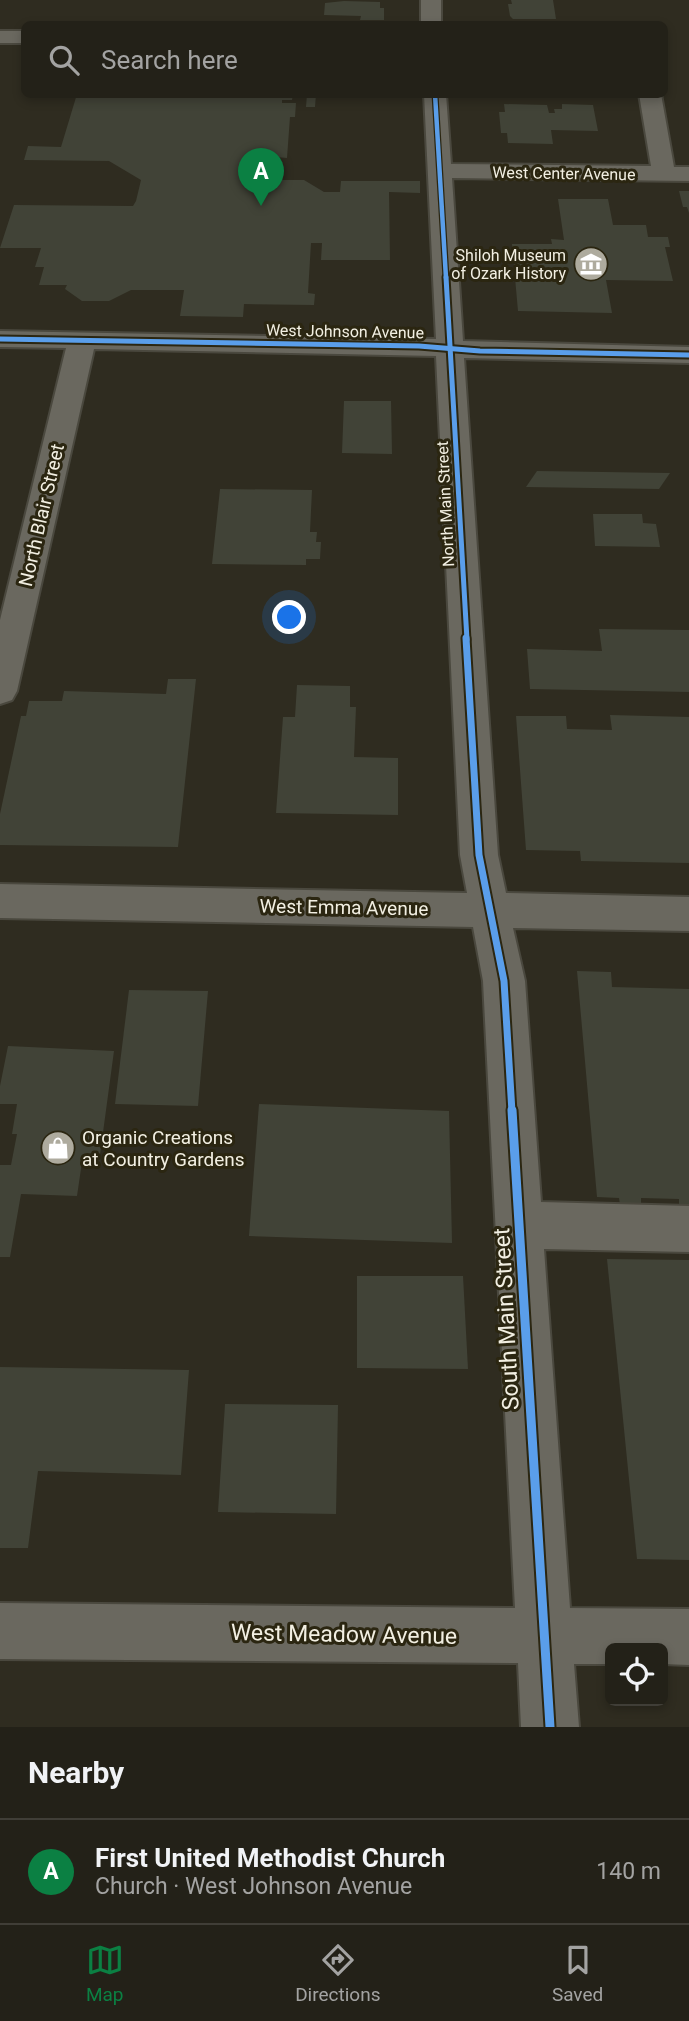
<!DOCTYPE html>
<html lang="en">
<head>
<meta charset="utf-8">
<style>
  :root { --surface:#232118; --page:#2b2921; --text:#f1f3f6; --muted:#a3a3a2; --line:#403e37; --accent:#0b8043 }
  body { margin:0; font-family:Roboto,sans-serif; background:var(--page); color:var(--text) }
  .controls { position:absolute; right:21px; bottom:21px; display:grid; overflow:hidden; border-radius:10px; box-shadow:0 4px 10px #0003 }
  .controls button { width:63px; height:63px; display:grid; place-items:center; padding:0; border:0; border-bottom:2px solid var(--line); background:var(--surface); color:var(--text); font:35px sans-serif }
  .you { position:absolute; left:290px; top:618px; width:24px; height:24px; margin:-18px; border:5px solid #fff; border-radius:50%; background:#1a73e8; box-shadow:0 0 0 10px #1a73e833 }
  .badge { display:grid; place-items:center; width:46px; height:46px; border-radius:50%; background:var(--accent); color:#fff; font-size:23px; font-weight:700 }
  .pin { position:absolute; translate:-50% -58px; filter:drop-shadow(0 2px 4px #0008) }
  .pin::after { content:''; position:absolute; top:37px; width:24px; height:21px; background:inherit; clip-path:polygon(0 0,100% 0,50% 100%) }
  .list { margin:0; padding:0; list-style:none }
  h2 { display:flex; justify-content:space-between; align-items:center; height:91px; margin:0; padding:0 28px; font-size:30px }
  h2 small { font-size:23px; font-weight:400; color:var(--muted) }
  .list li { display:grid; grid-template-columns:46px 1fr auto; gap:21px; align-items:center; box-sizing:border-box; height:105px; padding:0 28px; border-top:2px solid var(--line) }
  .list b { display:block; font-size:26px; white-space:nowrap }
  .list p { margin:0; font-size:23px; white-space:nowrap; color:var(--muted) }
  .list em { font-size:23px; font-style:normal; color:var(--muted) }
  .icon { flex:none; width:38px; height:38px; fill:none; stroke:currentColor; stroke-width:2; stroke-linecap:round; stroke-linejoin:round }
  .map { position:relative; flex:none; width:689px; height:1727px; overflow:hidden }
  .search { position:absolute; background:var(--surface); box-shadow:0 4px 10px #0003; left:21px; right:21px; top:21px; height:77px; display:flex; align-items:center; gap:18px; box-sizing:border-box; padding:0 24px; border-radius:10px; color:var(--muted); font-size:26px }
  .sheet { height:196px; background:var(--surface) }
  nav { display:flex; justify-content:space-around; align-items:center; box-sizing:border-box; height:98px; border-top:2px solid var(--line); background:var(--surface); font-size:19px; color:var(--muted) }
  nav a { display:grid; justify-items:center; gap:4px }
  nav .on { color:var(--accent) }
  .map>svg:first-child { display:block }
  .building { fill:#414337 }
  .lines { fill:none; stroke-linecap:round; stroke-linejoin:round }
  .minor-casing { stroke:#4a483e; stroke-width:4 }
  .minor { fill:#6a685f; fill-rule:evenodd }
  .cycleway-far3-casing { stroke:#2b2611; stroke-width:7 }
  .cycleway-far2-casing { stroke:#2b2611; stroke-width:9 }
  .cycleway-far1-casing { stroke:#2b2611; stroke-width:11 }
  .cycleway-casing { stroke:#2b2611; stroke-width:13 }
  .cycleway-far3 { stroke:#5a9eea; stroke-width:4.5 }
  .cycleway-far2 { stroke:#5a9eea; stroke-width:5 }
  .cycleway-far1 { stroke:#5a9eea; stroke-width:7 }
  .cycleway { stroke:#5a9eea; stroke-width:9 }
  .labels { text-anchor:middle; stroke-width:6; stroke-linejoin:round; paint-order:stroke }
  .far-street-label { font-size:16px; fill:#f2efe2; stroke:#2b2611 }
  .far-poi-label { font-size:16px; fill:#f2efe2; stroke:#2b2611; text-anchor:end }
  .street-label { font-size:19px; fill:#f2efe2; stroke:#2b2611 }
  .poi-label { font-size:19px; fill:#f2efe2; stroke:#2b2611; text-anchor:start }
  .near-street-label { font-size:23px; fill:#f2efe2; stroke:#2b2611 }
</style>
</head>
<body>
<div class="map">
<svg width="689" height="1727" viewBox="0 0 689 1727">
  <rect width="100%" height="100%" fill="#2f2c20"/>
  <g class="building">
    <polygon points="511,0 553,0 556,19 513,19 510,16 508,4 512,4"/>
    <polygon points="344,1 380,2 380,8 384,8 384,20 360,20 361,16 324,15 325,3"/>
    <polygon points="77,94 293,94 292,100 282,100 282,103 296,103 295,117 290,117 287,158 275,157 272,178 251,178 251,180 304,180 324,192 340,192 341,181 420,181 420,193 389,192 390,260 321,260 322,243 311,243 308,293 315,294 314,305 244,304 243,317 180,316 184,290 131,290 109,301 82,301 65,289 67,285 39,285 44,267 35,267 41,248 0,248 14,205 133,206 136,201 141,180 109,161 24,160 28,146 61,147"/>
    <polygon points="307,94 316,94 315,107 306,107"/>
    <polygon points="504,104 547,105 549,113 555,113 554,109 562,109 562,104 593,105 598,131 551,130 553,144 508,143 507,133 501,133 499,112 505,112"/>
    <polygon points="679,191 689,191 689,213 687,207 683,207"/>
    <polygon points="558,199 608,199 613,225 646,225 648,237 668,237 670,247 665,247 673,281 606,280 612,313 518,311 512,244 552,244 551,239 564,240"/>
    <polygon points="344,401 391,401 392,454 342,453"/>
    <polygon points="537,471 670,473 659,489 526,487"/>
    <polygon points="220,489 312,490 310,532 317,532 316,542 321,542 320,559 306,559 306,565 212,564"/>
    <polygon points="593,514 642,514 643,523 656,524 660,547 595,546"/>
    <polygon points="599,629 689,630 689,692 530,689 527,649 602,651"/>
    <polygon points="168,679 196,679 178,847 0,845 0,814 21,716 26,716 29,701 62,701 64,691 166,694"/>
    <polygon points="297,685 350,686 350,707 356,707 354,757 398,758 398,815 276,813 283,717 295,717"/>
    <polygon points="610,715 689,717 689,863 581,861 580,851 526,850 516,716 566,716 567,729 612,730"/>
    <polygon points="577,971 611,972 612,987 689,989 689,1209 679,1208 679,1199 641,1198 641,1206 620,1205 619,1198 597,1197"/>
    <polygon points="129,990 208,991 198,1106 115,1104"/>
    <polygon points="8,1046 114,1051 99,1162 82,1162 77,1196 21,1194 10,1257 0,1257 0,1165 11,1165 17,1134 12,1134 17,1104 0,1104 0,1086"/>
    <polygon points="259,1104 449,1111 452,1243 249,1236"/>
    <polygon points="607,1259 689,1260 689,1560 637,1559"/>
    <polygon points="357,1276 463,1276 468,1369 357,1368"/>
    <polygon points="0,1367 189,1370 181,1475 38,1471 28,1548 0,1548"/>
    <polygon points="225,1404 338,1405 336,1514 218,1512"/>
  </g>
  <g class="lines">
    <g class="minor-casing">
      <g id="minor">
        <rect x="421" y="0" width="20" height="24"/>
        <rect x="0" y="31" width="24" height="12"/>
        <polygon points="424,94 446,94 451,164 651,166 639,94 661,94 674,167 689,167 689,181 452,178 463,341 689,347 689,363 464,358 498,855 506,893 689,897 689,931 513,928 525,981 541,1202 689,1206 689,1252 544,1249 570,1608 689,1609 689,1665 663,1664 663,1648 610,1648 610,1664 574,1664 579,1727 521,1727 518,1663 0,1659 0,1603 515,1608 483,981 473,927 0,918 0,884 467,893 460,855 436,356 94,349 17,691 12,700 0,704 0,620 66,348 0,347 0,331 436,339"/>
      </g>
    </g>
    <use href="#minor" class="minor"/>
    <g class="cycleway-far3-casing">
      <polyline id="cycleway-far3" points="435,94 446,278"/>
    </g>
    <g class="cycleway-far2-casing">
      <g id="cycleway-far2">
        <polyline points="446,277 467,640"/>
        <polyline points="0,339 419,346 480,351 689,355"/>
      </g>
    </g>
    <g class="cycleway-far1-casing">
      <polyline id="cycleway-far1" points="466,638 479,855 504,981 512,1112"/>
    </g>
    <g class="cycleway-casing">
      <polyline id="cycleway" points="512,1110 550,1727"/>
    </g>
    <use href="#cycleway-far3" class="cycleway-far3"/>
    <use href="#cycleway-far2" class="cycleway-far2"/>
    <use href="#cycleway-far1" class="cycleway-far1"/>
    <use href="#cycleway" class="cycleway"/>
  </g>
  <defs>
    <g id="museum-disc" transform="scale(1.75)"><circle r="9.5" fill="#aeab9e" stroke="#2b2611"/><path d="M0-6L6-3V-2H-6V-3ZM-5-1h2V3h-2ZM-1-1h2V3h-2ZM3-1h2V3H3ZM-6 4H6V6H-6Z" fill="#fff"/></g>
    <g id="shop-disc" transform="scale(1.75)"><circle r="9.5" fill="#aeab9e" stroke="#2b2611"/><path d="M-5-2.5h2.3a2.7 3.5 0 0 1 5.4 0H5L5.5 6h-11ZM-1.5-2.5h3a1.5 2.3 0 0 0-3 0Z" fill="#fff"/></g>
  </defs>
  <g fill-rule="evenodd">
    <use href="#museum-disc" x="591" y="264"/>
    <use href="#shop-disc" x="58" y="1148"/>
  </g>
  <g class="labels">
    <g class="far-street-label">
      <text transform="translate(564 173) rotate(1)" y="6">West Center Avenue</text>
      <text transform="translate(345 331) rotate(1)" y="6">West Johnson Avenue</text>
      <text transform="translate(445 504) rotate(-93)" y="6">North Main Street</text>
    </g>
    <g class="far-poi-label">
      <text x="566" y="261">Shiloh Museum<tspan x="566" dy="18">of Ozark History</tspan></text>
    </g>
    <g class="street-label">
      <text transform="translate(41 515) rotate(-77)" y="7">North Blair Street</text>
      <text transform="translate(344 907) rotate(1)" y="7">West Emma Avenue</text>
    </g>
    <g class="poi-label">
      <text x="82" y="1144">Organic Creations<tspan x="82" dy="22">at Country Gardens</tspan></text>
    </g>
    <g class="near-street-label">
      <text transform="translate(506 1319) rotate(-93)" y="8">South Main Street</text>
      <text transform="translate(344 1634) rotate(1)" y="8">West Meadow Avenue</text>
    </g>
  </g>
</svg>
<div class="controls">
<button><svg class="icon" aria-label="locate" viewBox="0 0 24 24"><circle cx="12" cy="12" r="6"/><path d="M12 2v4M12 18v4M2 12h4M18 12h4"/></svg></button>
</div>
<div class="you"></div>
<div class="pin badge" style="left:261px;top:206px">A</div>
<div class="search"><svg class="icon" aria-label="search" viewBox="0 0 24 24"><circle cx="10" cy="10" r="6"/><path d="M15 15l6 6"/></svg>Search here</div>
</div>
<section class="sheet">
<h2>Nearby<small></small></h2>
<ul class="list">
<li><span class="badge">A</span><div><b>First United Methodist Church</b><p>Church · West Johnson Avenue</p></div><em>140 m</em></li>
</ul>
</section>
<nav>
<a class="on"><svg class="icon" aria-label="map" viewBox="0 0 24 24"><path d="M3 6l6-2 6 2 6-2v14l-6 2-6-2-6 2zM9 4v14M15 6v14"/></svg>Map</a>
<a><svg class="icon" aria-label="directions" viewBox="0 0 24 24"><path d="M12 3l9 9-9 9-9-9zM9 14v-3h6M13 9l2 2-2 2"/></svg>Directions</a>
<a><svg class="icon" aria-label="saved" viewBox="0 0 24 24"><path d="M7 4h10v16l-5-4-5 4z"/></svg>Saved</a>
</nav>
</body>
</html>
